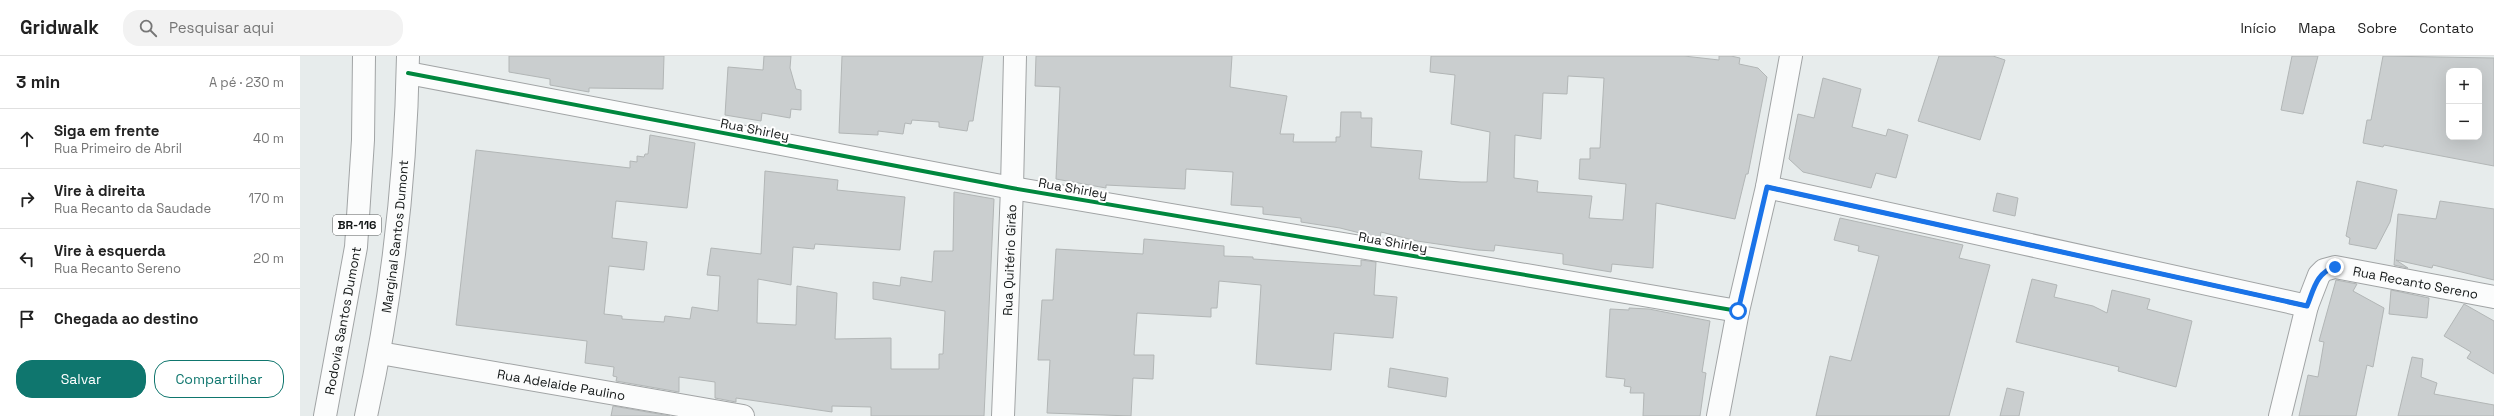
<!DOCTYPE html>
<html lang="pt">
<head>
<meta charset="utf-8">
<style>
  :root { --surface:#fff; --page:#f2f2f2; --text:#222; --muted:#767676; --line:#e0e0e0; --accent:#0f766e }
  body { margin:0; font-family:"Space Grotesk",sans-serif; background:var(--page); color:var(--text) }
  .controls { position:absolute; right:12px; top:12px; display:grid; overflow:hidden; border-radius:8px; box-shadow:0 4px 16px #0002 }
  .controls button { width:36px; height:36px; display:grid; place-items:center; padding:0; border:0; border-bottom:1px solid var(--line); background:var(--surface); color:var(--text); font:20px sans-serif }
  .stop { position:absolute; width:12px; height:12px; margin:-9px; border:3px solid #1a73e8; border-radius:50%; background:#fff }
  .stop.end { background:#1a73e8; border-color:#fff; box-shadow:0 1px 4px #0008 }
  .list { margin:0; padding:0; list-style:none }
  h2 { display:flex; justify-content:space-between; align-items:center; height:52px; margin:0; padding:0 16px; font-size:17px }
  h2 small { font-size:13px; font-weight:400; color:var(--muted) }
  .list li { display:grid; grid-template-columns:26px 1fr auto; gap:12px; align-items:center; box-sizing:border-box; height:60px; padding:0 16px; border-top:1px solid var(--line) }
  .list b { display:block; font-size:15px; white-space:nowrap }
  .list p { margin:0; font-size:13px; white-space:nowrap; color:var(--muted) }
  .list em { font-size:13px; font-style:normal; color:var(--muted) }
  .actions { display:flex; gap:8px; padding:12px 16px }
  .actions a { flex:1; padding:9px 0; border:1px solid var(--accent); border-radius:16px; text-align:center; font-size:14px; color:var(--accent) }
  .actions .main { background:var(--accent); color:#fff }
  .icon { flex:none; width:22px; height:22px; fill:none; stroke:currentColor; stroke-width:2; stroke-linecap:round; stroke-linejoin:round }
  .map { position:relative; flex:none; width:2194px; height:360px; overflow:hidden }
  header { display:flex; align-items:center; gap:24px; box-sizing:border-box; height:56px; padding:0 20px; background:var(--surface); border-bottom:1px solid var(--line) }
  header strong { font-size:19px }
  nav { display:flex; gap:22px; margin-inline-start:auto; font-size:14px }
  .search { width:280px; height:36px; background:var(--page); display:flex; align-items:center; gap:10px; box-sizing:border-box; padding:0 14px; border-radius:16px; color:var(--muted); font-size:15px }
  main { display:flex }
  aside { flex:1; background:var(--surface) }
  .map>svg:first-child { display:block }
  .building { fill:#cacecf; stroke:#b2b6b6; fill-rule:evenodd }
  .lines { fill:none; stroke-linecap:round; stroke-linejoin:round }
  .minor-casing { stroke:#a1a4a5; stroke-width:24 }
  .secondary-casing { stroke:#a1a4a5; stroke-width:24 }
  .trunk-casing { stroke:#a1a4a5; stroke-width:24 }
  .minor { stroke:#fbfcfc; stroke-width:22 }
  .secondary { stroke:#fbfcfc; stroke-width:22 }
  .trunk { stroke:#fbfcfc; stroke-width:22 }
  .cycleway-casing { stroke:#fff; stroke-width:6 }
  .cycleway { stroke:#00873e; stroke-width:4 }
  .route { stroke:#1a73e8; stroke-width:5 }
  .labels { text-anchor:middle; stroke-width:4; stroke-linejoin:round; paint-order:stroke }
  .shield { fill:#fff; stroke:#5a5d5d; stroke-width:1 }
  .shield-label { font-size:12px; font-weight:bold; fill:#131717 }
  .street-label { font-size:13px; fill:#131717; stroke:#fff }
</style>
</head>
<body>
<header>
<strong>Gridwalk</strong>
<div class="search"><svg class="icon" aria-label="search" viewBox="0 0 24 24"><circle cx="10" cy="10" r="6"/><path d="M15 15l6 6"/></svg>Pesquisar aqui</div>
<nav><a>Início</a><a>Mapa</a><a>Sobre</a><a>Contato</a></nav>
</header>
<main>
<aside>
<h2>3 min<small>A pé · 230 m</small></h2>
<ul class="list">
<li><svg class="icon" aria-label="ahead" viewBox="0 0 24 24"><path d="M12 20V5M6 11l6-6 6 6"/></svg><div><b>Siga em frente</b><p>Rua Primeiro de Abril</p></div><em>40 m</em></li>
<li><svg class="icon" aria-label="right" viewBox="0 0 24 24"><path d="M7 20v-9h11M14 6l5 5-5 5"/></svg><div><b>Vire à direita</b><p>Rua Recanto da Saudade</p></div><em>170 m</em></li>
<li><svg class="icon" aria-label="left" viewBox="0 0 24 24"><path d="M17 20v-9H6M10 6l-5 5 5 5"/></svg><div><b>Vire à esquerda</b><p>Rua Recanto Sereno</p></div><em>20 m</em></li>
<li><svg class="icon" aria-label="arrive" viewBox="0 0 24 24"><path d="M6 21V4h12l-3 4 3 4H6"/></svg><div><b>Chegada ao destino</b></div></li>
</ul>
<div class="actions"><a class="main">Salvar</a><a>Compartilhar</a></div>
</aside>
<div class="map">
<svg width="2194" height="360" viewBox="0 0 2194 360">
  <rect width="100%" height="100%" fill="#e7ecec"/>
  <g class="building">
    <polygon points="209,0 364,0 363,33 289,32 289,36 250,29 250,23 209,16"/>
    <polygon points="464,0 491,0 490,12 496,33 501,34 501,54 491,53 490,62 462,57 461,65 425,59 428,11 463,14"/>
    <polygon points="542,0 683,0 673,65 669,65 667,75 639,71 639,66 612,64 611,68 605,67 603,78 578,75 578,79 539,77"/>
    <path d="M736,0H932L930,31L987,40L980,78H994L993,86H1036V81H1040L1041,56H1061V62H1072L1071,91L1122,95L1119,123L1161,126H1187L1190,76L1151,68L1155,19L1130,16L1131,0H1384L1419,4V0H1431L1440,2L1439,8L1458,12L1467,21L1448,118H1446L1435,163L1356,147L1353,212L1312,208L1311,216L1263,208V198L1195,189L1194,195L1178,194L1117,185L1081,176L1080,182L1040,172L1001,166V162L963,158V151L931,149L933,116L886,113L885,133L806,129V132L756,123L760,31L735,30ZM1268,20L1304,22L1300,92H1290V103H1280L1279,123L1326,128L1323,164L1289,162L1292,140L1237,136L1238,125L1214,122L1215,79L1241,83L1243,37L1267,38Z"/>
    <polygon points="1639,0 1693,0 1705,4 1680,84 1618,65"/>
    <polygon points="1992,0 2018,0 2003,58 1981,54"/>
    <path d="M2083,0L2194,2V110L2084,89L2083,91L2063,87L2067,64H2071ZM2149,15H2179V81H2149Z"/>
    <polygon points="1523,22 1561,33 1552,71 1586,80 1588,73 1608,79 1596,122 1576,117 1571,132 1503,116 1489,103 1498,58 1514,62"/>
    <polygon points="350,79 395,87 387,152 316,145 312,182 347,186 344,214 309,210 304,258 322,260 322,263 364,266 365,260 390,263 392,251 418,255 420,220 407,219 411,192 461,198 465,115 538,124 537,134 605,141 600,194 515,188 514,193 493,191 491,229 458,223 457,267 496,269 497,230 537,237 535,283 591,282 591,313 639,313 639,298 643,298 645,255 573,243 573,226 600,230 601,221 632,226 634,195 653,195 654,136 694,143 684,360 571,360 571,351 532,350 532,356 436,342 436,346 415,342 415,326 379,321 379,336 316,325 317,321 313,320 314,311 285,307 287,285 156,269 176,94 330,112 330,105 337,106 337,100 344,101 345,98 348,98"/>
    <polygon points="2057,125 2097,134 2090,166 2076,193 2049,188 2050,182 2046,180"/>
    <polygon points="1697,137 1718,142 1715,160 1693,155"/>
    <polygon points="2140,145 2194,153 2194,224 2133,209 2132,212 2096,204 2108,212 2094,209 2098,158 2136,163"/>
    <polygon points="1540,162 1663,189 1659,202 1690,209 1649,360 1516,360 1530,300 1551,305 1579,200 1558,195 1559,190 1534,184"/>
    <polygon points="844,183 924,190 924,200 953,201 953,203 1061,210 1061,204 1076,206 1074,239 1097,241 1093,282 1034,277 1031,314 956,308 961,229 919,225 917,252 911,252 911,261 837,257 834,299 854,299 853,323 833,322 831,360 747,357 750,304 738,304 742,244 753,244 756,193 843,198"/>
    <polygon points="1732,223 1757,229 1754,241 1793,250 1807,257 1812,234 1850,243 1847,253 1892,265 1876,331 1818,315 1819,311 1716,286"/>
    <polygon points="2036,224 2057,228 2053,235 2084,252 2073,311 2067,309 2056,360 1999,360 2008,319 2018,321 2024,286 2019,285"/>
    <polygon points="2091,234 2129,242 2127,262 2089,258"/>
    <polygon points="2164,248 2194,265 2194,318 2167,302 2171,296 2144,280"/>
    <polygon points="1329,252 1349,253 1410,265 1402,316 1406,317 1400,360 1343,360 1344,337 1330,337 1331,331 1324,330 1325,323 1306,321 1310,253 1329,254"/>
    <polygon points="2112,301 2123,303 2121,321 2137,327 2134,338 2194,349 2194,360 2098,360"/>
    <polygon points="1090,312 1148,322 1146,341 1088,331"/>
    <polygon points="1707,332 1724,336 1719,360 1700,360"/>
    <polygon points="313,350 370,360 311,360"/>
  </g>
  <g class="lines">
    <g class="minor-casing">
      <g id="minor">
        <polyline points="108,17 712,132 1438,255"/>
        <polyline points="1467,131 2007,250"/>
        <path id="s1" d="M80,297L443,360"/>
        <path id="s2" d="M703,360L712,132L715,0"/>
        <polyline points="1418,360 1438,255 1467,131 1491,0"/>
        <path id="s3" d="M1980,360L2007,250L2019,219L2024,214L2035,211L2194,241"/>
      </g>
    </g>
    <g class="secondary-casing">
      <g id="secondary">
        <path id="s4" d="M66,360C92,242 106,121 108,0"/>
      </g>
    </g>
    <g class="trunk-casing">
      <g id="trunk">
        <path id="s5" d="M25,360L56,191L63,84L64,0"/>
      </g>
    </g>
    <use href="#minor" class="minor"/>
    <use href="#secondary" class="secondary"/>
    <use href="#trunk" class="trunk"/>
    <g class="cycleway-casing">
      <g id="cycleway">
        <polyline points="108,17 712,132 1438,255"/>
        <polyline points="1467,131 2007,250"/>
      </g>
    </g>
    <use href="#cycleway" class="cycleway"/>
  </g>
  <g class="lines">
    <path class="route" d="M1438,255L1467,131L2007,250C2014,233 2016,217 2035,211"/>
  </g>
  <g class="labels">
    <rect class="shield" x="33" y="159" width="48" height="20" rx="3"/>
    <g class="shield-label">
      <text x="57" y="173">BR-116</text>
    </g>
    <g class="street-label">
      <text transform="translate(455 73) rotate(11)" y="5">Rua Shirley</text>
      <text transform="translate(773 132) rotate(10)" y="5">Rua Shirley</text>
      <text dy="5" stroke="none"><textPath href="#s4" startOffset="182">Marginal Santos Dumont</textPath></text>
      <text transform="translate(1093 186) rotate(10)" y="5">Rua Shirley</text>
      <text dy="5" stroke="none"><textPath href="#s2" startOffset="156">Rua Quitério Girão</textPath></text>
      <text dy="5" stroke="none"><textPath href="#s3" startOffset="247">Rua Recanto Sereno</textPath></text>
      <text dy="5" stroke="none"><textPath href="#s5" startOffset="97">Rodovia Santos Dumont</textPath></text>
      <text dy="5" stroke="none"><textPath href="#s1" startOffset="184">Rua Adelaide Paulino</textPath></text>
    </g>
  </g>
</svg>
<div class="controls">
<button>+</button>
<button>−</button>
</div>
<div class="stop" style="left:1438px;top:255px"></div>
<div class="stop end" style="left:2035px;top:211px"></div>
</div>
</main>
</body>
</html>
